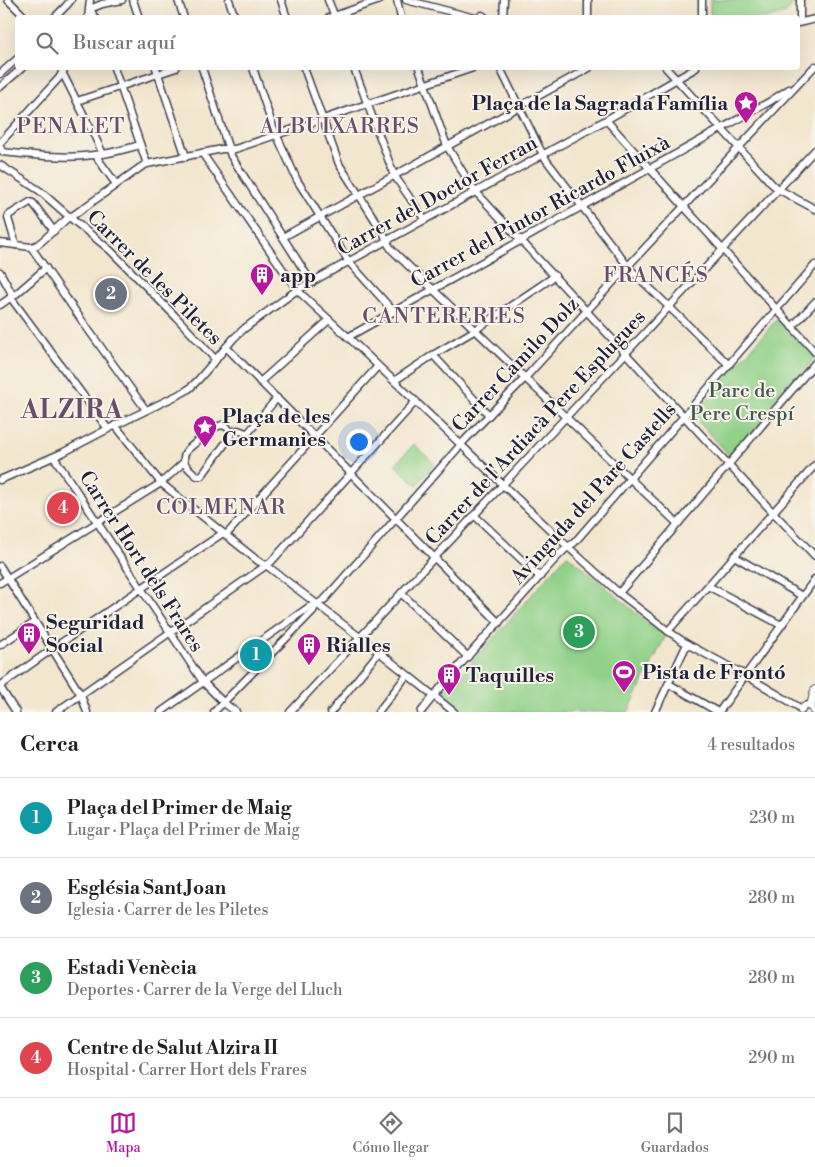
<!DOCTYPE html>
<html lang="es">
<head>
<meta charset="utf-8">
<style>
  :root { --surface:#fff; --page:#f6f6f6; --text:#202124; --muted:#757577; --line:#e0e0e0; --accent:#b5179e }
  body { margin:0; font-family:"Libre Bodoni",serif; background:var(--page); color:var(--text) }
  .you { position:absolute; left:358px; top:441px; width:18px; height:18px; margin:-12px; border:4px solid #fff; border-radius:50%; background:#1a73e8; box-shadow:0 0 0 8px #1a73e833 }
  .badge { display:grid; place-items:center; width:32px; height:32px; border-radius:50%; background:var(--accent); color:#fff; font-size:16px; font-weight:700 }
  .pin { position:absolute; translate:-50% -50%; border:2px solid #fff; box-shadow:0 1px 5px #0006 }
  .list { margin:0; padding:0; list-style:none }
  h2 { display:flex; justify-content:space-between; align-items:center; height:65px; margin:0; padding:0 20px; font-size:21px }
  h2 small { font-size:16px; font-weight:400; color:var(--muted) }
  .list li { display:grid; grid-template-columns:32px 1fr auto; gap:15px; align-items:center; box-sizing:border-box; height:80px; padding:0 20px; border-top:1px solid var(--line) }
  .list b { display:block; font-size:19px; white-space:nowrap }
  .list p { margin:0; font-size:16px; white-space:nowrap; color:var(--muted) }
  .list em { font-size:16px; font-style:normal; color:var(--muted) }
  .icon { flex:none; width:28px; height:28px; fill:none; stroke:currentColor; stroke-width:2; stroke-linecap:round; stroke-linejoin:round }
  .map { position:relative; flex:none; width:815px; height:712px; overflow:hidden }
  .search { position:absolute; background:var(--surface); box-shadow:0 5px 20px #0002; left:15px; right:15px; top:15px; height:55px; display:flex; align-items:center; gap:12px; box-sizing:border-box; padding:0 18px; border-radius:5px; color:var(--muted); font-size:19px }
  .sheet { height:385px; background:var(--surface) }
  nav { display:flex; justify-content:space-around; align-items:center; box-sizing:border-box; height:70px; border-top:1px solid var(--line); background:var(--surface); font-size:14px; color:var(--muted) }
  nav a { display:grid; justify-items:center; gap:2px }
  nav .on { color:var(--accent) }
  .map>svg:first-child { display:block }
  .green { fill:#91d189; stroke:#5a7a62 }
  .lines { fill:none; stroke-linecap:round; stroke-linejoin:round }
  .minor-casing { stroke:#413f51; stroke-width:9 }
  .tertiary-casing { stroke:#413f51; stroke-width:10 }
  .minor { stroke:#fff; stroke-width:6 }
  .tertiary { stroke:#fff; stroke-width:8 }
  .labels { text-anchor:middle; stroke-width:4; stroke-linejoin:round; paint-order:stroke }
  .poi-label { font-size:20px; font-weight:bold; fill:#22223b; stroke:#f7f3e8; text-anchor:start }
  .street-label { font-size:20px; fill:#22223b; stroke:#f7f3e8 }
  .park-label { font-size:20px; fill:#435752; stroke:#f7f3e8 }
  .neighbourhood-label { font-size:21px; letter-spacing:1px; fill:#694d6a; stroke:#f7f3e8 }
  .district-label { font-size:25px; font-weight:bold; letter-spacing:1px; fill:#694d6a; stroke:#f7f3e8 }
</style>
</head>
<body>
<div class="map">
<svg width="815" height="712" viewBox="0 0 815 712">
  <rect width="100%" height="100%" fill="#f7f3e8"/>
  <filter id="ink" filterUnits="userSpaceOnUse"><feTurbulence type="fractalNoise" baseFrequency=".02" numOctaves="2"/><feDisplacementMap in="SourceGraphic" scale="10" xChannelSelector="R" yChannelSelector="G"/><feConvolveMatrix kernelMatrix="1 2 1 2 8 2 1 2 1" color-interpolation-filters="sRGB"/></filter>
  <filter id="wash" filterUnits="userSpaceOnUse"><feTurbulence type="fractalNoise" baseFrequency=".0096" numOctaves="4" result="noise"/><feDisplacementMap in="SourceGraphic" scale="20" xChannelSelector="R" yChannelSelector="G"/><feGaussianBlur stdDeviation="1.12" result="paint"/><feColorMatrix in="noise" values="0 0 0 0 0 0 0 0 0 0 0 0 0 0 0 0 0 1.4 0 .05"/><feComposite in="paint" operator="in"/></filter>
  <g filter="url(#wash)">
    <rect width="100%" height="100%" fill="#f3e6ce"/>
    <g class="green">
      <polygon points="710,0 791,0 791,7 786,13 768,18 710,17"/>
      <polygon points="778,318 815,357 815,358 731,457 693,416"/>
      <polygon points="414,444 435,464 417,485 395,465"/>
      <polygon points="567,555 569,556 655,629 666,635 628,712 466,712 444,694"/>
    </g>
  </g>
  <g filter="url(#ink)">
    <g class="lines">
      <g class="minor-casing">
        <g id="minor">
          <polyline points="8,0 23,15"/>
          <polyline points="133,0 139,18"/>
          <polyline points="178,0 184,18"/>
          <polyline points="229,0 235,18"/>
          <polyline points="281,0 287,18"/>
          <polyline points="328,0 335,17"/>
          <polyline points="397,0 401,18"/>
          <polyline points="406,0 475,18"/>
          <polyline points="800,0 800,22"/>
          <polyline points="90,9 102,4 122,0"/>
          <polyline points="90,9 95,18"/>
          <polyline points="54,18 66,6 71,0"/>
          <polyline points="88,18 90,0"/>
          <polyline points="328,18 380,0"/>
          <polyline points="478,18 482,15 486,18"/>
          <polyline points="503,18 504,0"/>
          <polyline points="588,18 588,0"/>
          <polyline points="702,18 702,0"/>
          <polyline points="798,23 815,19"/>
          <polyline points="114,68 147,164"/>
          <polyline points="156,68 186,157"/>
          <polyline points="202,68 231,156 312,283"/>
          <polyline points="253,68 273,127 297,180 349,262 394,312"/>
          <polyline points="304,68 339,164 384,234 388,244 392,250 623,472 678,524"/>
          <polyline points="354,68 394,175 425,220"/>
          <polyline points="419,68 447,146 475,192"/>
          <polyline points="500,68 540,149 547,161 630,269 729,365"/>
          <polyline points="666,68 772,184 778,189 815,209"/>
          <polyline points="62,72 94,135 103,154"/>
          <polyline points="0,74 18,58"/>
          <polyline points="0,87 22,68"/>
          <polyline points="77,101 176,68"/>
          <polyline points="606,120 815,352"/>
          <polyline points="0,143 59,78 65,68"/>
          <path d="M0,147L3,152C33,155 64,159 94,155C110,154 125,149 140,145"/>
          <polyline points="202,153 297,290 348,337 567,546 619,593 668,631 687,644 745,675 802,709"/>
          <polyline points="96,155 98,159 116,184"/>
          <polyline points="0,165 40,191 73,220 110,250 177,318 216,360"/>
          <polyline points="476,192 768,507 815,556"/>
          <polyline points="71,217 141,167 147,164 222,149 235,149 473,68"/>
          <polyline points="283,237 589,68"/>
          <polyline points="0,243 31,247 85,325 146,410"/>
          <polyline points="16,245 8,218 9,215 30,202 33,203 54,231"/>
          <polyline points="31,247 37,245 41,242 70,216"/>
          <polyline points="0,272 11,292 11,298 108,429"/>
          <polyline points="0,305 16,294 46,268"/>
          <polyline points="792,327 815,302"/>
          <polyline points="348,337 769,102 789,89"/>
          <polyline points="226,347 499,623"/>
          <polyline points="433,355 489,415"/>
          <polyline points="394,381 433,355 472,332 555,276"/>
          <polyline points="260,382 329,320"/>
          <polyline points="115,425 161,483 258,561 266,565 379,652 454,712"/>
          <path d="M222,425L227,427L230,431V436L227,441L203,474L201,476H197C188,468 179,462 187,450L213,428Z"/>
          <polyline points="230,432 238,430 246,433 248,433 277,398"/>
          <polyline points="54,457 203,682 224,703 236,712"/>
          <polyline points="0,480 62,453 108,429 184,392 190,388 199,379 234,338 245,328 297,290 606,120 696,68"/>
          <polyline points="474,515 540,577"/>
          <polyline points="226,535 378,366"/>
          <polyline points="734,556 802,596"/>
          <polyline points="0,566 81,695 87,712"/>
          <polyline points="0,583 161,483 184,462"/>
          <polyline points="708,586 781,625"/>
          <polyline points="401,593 468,657"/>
          <polyline points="619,593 815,363"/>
          <polyline points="668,631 815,465"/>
          <polyline points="0,645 35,622"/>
          <polyline points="669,684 718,712"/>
          <polyline points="0,686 55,647 223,533"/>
          <polyline points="0,687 16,712"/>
          <polyline points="801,711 804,706 809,705 812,707 814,712"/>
          <polyline points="56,712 271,562 416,401"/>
          <polyline points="161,712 309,607 316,605 325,599 465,440 525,378 628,266 815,66"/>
          <polyline points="214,712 313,611 316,605"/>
          <polyline points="290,712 670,306 815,150"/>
          <polyline points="331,712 379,652"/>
          <polyline points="378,712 407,675"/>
          <path d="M421,712C454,669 492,630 528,590C540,577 560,550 574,543L815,265"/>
          <polyline points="655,712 687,644"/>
          <polyline points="719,712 815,579"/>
        </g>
      </g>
      <g class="tertiary-casing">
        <polyline id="tertiary" points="811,706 815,690"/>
      </g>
      <use href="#minor" class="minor"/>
      <use href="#tertiary" class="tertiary"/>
    </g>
  </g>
  <defs>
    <g id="sight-pin" transform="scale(1.25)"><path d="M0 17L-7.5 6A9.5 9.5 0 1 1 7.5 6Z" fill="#b5179e" stroke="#f7f3e8"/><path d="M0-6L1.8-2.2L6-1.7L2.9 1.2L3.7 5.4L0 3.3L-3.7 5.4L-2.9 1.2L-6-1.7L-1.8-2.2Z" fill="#fff"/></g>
    <g id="building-pin" transform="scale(1.25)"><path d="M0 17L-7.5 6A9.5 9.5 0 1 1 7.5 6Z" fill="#b5179e" stroke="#f7f3e8"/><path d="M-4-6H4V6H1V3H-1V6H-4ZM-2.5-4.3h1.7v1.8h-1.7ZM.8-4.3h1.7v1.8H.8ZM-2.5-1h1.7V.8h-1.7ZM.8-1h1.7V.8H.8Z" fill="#fff"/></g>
    <g id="stadium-pin" transform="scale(1.25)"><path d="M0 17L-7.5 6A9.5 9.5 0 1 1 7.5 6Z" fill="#b5179e" stroke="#f7f3e8"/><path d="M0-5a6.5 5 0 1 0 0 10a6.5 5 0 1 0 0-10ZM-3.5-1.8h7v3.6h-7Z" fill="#fff"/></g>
  </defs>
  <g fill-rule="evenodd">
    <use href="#sight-pin" x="746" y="103"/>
    <use href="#building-pin" x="262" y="275"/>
    <use href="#sight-pin" x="205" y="427"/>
    <use href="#building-pin" x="29" y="634"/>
    <use href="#building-pin" x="309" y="645"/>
    <use href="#stadium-pin" x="624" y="672"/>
    <use href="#building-pin" x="449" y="675"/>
  </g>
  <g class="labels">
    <g class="poi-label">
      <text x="728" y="110" text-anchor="end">Plaça de la Sagrada Família</text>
      <text x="280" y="282">app</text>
      <text x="222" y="423">Plaça de les<tspan x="222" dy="23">Germanies</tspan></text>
      <text x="46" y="629">Seguridad<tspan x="46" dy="23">Social</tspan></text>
      <text x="326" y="652">Rialles</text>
      <text x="642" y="679">Pista de Frontó</text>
      <text x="466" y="682">Taquilles</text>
    </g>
    <g class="street-label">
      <text transform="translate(437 195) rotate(-29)" y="7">Carrer del Doctor Ferran</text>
      <text transform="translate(540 211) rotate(-29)" y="7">Carrer del Pintor Ricardo Fluixà</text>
      <text transform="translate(155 277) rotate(45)" y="7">Carrer de les Piletes</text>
      <text transform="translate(515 364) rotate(-47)" y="7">Carrer Camilo Dolz</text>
      <text transform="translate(535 427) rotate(-47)" y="7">Carrer de l'Ardiacà Pere Esplugues</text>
      <text transform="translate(593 493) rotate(-48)" y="7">Avinguda del Pare Castells</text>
      <text transform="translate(142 561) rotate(57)" y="7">Carrer Hort dels Frares</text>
    </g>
    <g class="park-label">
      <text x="742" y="397">Parc de<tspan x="742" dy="23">Pere Crespí</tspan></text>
    </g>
    <g class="neighbourhood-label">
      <text x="71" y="133">PENALET</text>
      <text x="340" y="133">ALBUIXARRES</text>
      <text x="656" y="282">FRANCÉS</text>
      <text x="444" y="323">CANTERERIES</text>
      <text x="221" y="514">COLMENAR</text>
    </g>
    <g class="district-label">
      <text x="72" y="418">ALZIRA</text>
    </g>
  </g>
</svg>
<div class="you"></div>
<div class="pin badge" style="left:256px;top:655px;background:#0f9aa8">1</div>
<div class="pin badge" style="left:111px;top:294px;background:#6b7280">2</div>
<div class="pin badge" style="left:579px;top:632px;background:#2e9e5b">3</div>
<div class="pin badge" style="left:63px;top:508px;background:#e0444e">4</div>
<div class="search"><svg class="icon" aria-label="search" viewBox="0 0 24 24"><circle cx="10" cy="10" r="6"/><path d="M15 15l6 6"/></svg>Buscar aquí</div>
</div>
<section class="sheet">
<h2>Cerca<small>4 resultados</small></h2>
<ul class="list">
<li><span class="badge" style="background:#0f9aa8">1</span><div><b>Plaça del Primer de Maig</b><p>Lugar · Plaça del Primer de Maig</p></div><em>230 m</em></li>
<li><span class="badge" style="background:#6b7280">2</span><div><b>Església Sant Joan</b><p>Iglesia · Carrer de les Piletes</p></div><em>280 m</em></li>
<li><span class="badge" style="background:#2e9e5b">3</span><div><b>Estadi Venècia</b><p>Deportes · Carrer de la Verge del Lluch</p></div><em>280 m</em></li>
<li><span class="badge" style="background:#e0444e">4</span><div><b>Centre de Salut Alzira II</b><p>Hospital · Carrer Hort dels Frares</p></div><em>290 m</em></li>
</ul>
</section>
<nav>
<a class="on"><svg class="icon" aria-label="map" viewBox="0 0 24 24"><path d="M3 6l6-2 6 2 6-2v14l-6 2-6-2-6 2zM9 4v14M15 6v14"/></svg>Mapa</a>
<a><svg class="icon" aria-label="directions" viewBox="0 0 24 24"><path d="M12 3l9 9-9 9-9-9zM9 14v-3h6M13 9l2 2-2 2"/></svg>Cómo llegar</a>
<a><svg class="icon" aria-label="saved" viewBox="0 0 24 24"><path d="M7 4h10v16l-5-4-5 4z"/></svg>Guardados</a>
</nav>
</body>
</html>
